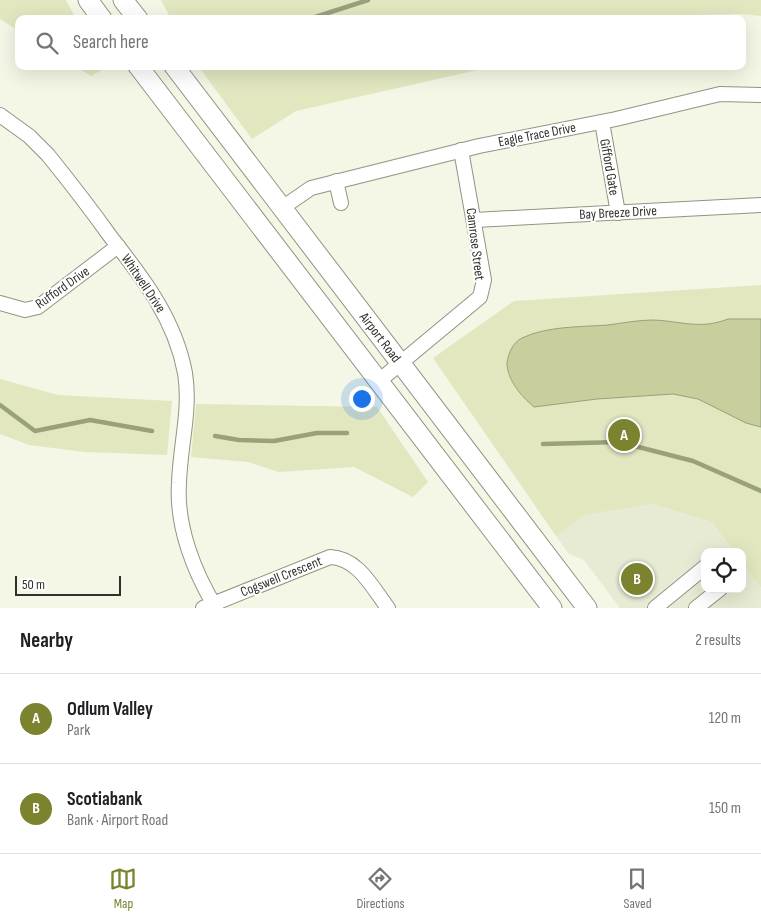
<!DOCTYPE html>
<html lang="en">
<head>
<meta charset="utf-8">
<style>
  :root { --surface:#fff; --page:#f2f2f2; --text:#202124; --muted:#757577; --line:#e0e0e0; --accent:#7b832e }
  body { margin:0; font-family:"Sofia Sans Condensed",sans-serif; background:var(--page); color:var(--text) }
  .controls { position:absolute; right:15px; bottom:15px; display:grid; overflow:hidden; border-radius:10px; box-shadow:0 5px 20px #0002 }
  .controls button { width:45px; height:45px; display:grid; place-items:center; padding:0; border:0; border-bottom:1px solid var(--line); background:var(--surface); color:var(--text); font:25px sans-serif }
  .scale { position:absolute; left:15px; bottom:12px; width:106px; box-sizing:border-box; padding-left:5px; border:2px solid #30312b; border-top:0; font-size:14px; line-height:18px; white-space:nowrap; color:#30312b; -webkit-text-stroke:4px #fff; paint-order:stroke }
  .you { position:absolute; left:361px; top:398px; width:18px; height:18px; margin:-12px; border:4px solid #fff; border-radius:50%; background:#1a73e8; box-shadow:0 0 0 8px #1a73e833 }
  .badge { display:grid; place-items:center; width:32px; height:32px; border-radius:50%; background:var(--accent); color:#fff; font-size:16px; font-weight:700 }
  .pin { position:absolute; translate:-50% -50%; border:2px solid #fff; box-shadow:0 1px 5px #0006 }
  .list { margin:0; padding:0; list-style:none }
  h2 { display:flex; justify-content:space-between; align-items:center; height:65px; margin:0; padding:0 20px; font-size:21px }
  h2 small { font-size:16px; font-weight:400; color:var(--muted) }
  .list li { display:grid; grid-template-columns:32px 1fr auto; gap:15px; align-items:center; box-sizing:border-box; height:90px; padding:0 20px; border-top:1px solid var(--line) }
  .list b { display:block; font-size:19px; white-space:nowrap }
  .list p { margin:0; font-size:16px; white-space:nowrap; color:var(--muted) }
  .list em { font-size:16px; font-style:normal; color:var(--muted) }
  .icon { flex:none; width:28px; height:28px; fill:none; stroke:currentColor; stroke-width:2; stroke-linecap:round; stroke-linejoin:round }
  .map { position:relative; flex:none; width:761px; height:608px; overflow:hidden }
  .search { position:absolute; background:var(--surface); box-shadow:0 5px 20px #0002; left:15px; right:15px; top:15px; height:55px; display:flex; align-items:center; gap:12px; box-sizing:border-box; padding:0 18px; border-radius:10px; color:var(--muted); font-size:19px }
  .sheet { height:245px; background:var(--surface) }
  nav { display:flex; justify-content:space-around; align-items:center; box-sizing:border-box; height:70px; border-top:1px solid var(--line); background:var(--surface); font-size:14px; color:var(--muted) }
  nav a { display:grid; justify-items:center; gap:2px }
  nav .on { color:var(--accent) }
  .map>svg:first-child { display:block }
  .built { fill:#e7ebd3 }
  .green { fill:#e2e7c0 }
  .water { fill:#c8cf9c; stroke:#9aa07a }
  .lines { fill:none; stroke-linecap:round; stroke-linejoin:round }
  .stream { stroke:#9aa07a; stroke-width:4.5 }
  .minor-casing { stroke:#919483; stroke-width:16 }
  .major-casing { stroke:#919483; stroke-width:21 }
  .minor { stroke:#fff; stroke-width:14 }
  .major { stroke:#fff; stroke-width:19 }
  .labels { text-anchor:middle; stroke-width:4; stroke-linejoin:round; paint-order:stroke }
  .street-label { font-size:14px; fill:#30312b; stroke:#fff }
</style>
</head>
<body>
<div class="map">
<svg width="761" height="608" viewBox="0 0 761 608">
  <rect width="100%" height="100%" fill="#f4f7e5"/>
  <polygon class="built" points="652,504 712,522 734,552 705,552 705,589 742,589 742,563 761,588 761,608 620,608 584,560 569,554 556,536 583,515"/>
  <g class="green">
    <polygon points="0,0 66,0 76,19 19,19 19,31 0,19"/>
    <polygon points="161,0 761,0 761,16 741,14 651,16 646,19 171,19"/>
    <polygon points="75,66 106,66 107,67 91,76"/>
    <polygon points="198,66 495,66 296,111 252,139"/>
    <polygon points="761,285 761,588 742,563 742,552 734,552 712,522 652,504 584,515 556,536 433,358 514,301"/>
    <polygon points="0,379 58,395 172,401 167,455 85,452 29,445 0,434"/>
    <polygon points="196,404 377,407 428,482 413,497 354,467 279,472 248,462 191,457"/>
  </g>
  <path class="water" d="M728,319H761V427L746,423L698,399L673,394L597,399L534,407C522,397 507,380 507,363C508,354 513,342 522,338C547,326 580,327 608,325C623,323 638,320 653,320C681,321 700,330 728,319Z"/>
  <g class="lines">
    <g class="stream">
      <polyline points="309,19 368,0"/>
      <polyline points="0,405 35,431 90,420 152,431"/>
      <polyline points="215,436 239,440 274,441 317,433 347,433"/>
      <polyline points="543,444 619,442 693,461 761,491"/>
    </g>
    <g class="minor-casing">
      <g id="minor">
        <path d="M0,115L29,136L48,155C69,181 90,208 110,236C143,278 175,319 185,373C191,410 180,446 179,483C176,526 194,572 216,608"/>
        <polyline points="602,122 618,213"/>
        <polyline points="336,181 341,203"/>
        <polyline points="282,208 311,188 479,146 616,119 720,94 761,95"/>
        <polyline points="474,220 761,205"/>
        <polyline points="0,303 25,310 38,307 118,246"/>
        <polyline points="379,381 480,297 484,280 461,150"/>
        <path d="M203,608L330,557C358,558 372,587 388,608"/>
        <polyline points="655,608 705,567"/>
        <polyline points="696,608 720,589"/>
      </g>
    </g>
    <g class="major-casing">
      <g id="major">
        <polyline points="88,0 102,19"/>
        <polyline points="123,0 138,19"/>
        <polyline points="138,66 552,608"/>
        <path id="s1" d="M174,66L587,608"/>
      </g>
    </g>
    <use href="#minor" class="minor"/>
    <use href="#major" class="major"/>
  </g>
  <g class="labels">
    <g class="street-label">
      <text transform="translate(537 134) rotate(-11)" y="5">Eagle Trace Drive</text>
      <text transform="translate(610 167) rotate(80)" y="5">Gifford Gate</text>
      <text transform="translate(618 212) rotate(-3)" y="5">Bay Breeze Drive</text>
      <text transform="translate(476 244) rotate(83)" y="5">Camrose Street</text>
      <text transform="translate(144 283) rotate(56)" y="5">Whitwell Drive</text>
      <text transform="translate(62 287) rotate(-35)" y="5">Rufford Drive</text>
      <text dy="5" stroke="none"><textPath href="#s1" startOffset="341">Airport Road</textPath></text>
      <text transform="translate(281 576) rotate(-22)" y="5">Cogswell Crescent</text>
    </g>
  </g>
</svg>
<div class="controls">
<button><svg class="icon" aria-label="locate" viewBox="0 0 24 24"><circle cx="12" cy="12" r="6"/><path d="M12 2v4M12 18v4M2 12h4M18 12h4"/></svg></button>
</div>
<div class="scale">50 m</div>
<div class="you"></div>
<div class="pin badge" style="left:624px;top:435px">A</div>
<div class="pin badge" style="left:637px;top:579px">B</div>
<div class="search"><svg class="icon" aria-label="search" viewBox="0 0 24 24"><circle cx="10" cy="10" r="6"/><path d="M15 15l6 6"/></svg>Search here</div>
</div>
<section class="sheet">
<h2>Nearby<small>2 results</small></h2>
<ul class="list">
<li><span class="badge">A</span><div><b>Odlum Valley</b><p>Park</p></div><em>120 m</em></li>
<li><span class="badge">B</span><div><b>Scotiabank</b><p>Bank · Airport Road</p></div><em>150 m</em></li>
</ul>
</section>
<nav>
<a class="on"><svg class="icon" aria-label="map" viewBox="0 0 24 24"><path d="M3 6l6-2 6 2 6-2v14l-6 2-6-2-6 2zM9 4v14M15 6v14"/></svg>Map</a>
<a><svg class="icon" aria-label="directions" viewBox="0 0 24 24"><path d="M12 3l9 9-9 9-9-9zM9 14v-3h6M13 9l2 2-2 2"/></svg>Directions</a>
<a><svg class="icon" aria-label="saved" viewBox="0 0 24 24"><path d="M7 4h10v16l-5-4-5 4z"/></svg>Saved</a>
</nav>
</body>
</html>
